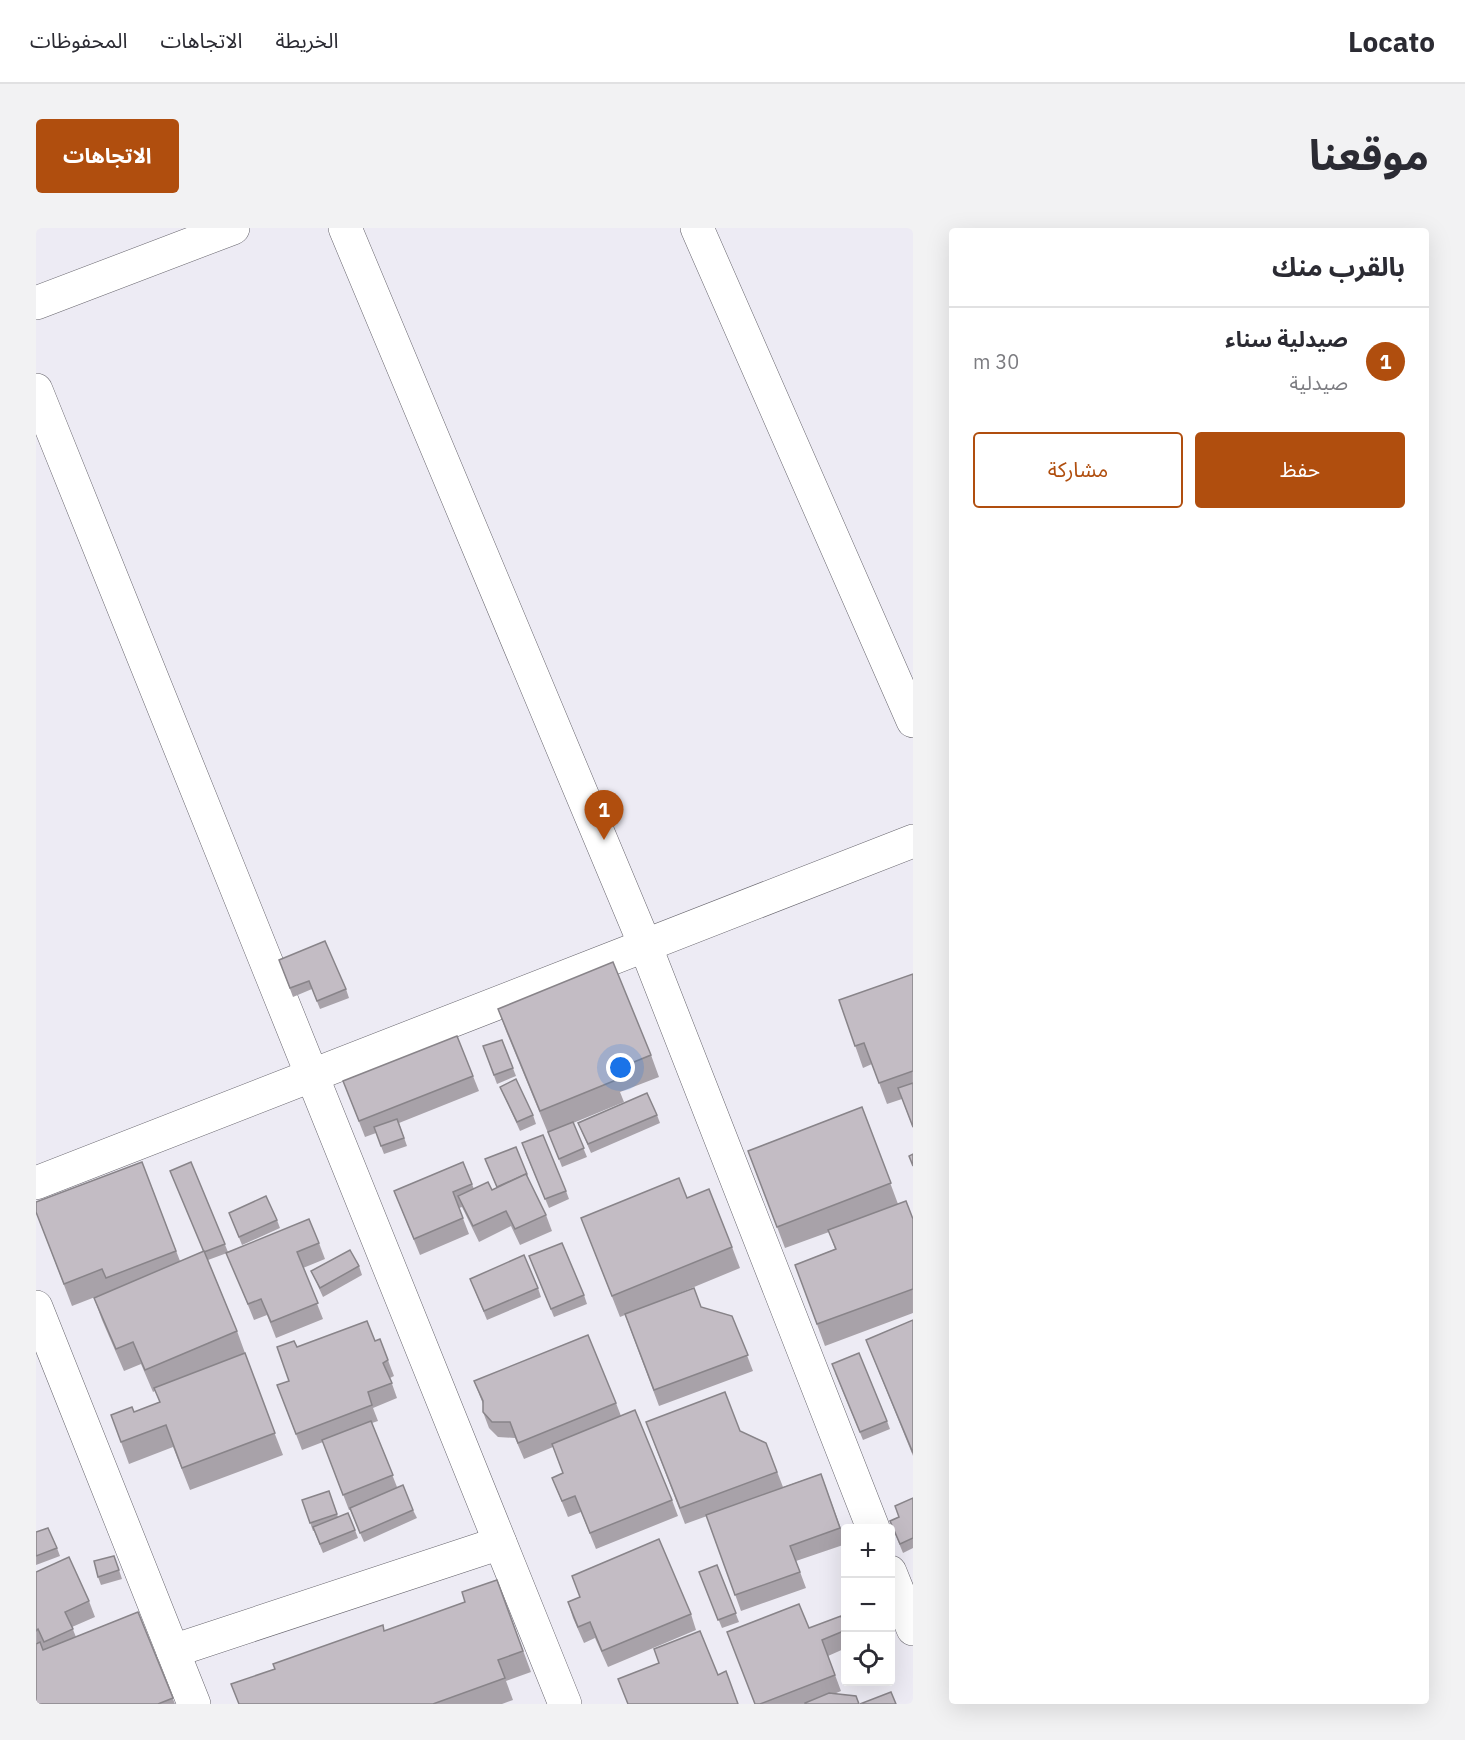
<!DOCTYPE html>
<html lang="ar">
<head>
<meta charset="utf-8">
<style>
  :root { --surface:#fff; --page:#f2f2f3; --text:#2b2b33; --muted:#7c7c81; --line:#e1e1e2; --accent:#b04e0e }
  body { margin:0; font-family:"IBM Plex Sans","Noto Sans Arabic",sans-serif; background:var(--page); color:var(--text); direction:rtl }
  .controls { position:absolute; right:18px; bottom:18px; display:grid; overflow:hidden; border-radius:6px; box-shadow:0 6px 24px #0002 }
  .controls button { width:54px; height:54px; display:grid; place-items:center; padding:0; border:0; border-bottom:2px solid var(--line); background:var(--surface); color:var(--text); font:30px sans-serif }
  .you { position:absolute; left:585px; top:840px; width:21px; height:21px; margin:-15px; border:4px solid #fff; border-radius:50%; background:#1a73e8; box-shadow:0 0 0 9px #1a73e833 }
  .badge { display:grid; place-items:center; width:39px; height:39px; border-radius:50%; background:var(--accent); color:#fff; font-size:20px; font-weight:700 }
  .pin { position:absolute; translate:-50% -50px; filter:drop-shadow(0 2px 3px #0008) }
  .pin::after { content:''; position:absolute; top:32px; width:21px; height:18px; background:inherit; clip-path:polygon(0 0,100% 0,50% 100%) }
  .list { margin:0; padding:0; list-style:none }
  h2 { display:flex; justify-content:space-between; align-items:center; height:78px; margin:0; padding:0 24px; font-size:26px }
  h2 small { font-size:20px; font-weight:400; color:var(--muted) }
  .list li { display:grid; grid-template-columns:39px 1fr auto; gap:18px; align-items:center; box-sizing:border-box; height:108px; padding:0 24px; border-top:2px solid var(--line) }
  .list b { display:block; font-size:22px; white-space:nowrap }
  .list p { margin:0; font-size:20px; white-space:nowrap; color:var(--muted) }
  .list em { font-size:20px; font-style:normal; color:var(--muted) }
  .actions { display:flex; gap:12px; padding:18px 24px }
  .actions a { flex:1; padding:14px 0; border:2px solid var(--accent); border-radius:6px; text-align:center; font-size:21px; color:var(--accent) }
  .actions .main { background:var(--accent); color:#fff }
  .icon { flex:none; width:33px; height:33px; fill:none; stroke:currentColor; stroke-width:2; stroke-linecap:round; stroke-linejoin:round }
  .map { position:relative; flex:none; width:877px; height:1476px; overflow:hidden; direction:ltr; border-radius:6px }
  header { display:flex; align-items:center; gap:36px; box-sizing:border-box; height:84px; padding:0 30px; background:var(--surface); border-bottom:2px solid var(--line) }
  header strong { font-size:28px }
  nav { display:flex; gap:33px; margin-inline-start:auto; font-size:21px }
  .intro { display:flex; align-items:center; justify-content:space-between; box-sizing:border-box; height:144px; padding:0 36px }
  h1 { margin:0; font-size:42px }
  .button { padding:15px 27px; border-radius:6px; background:var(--accent); color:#fff; font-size:21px; font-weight:700 }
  main { display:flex; gap:36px; padding:0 36px }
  aside { flex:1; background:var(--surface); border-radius:6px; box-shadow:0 6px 24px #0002 }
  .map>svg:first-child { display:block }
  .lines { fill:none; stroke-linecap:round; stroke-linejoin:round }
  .minor-casing { stroke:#67656d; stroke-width:34 }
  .minor { stroke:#fff; stroke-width:33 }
  .wall { fill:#a8a2a9 }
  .building { fill:#c3bcc4; stroke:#888489; stroke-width:1.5 }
</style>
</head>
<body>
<header>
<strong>Locato</strong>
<nav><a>الخريطة</a><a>الاتجاهات</a><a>المحفوظات</a></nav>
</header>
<div class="intro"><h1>موقعنا</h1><a class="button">الاتجاهات</a></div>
<main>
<aside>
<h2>بالقرب منك<small></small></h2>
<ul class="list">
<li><span class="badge">1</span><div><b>صيدلية سناء</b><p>صيدلية</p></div><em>30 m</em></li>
</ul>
<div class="actions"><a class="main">حفظ</a><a>مشاركة</a></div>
</aside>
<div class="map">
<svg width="877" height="1476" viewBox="0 0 877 1476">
  <rect width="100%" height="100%" fill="#edebf4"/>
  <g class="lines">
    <g class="minor-casing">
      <g id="minor">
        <polyline points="309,0 609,717 837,1300"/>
        <polyline points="661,0 877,493"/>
        <polyline points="0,75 197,0"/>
        <polyline points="0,162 529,1476"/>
        <polyline points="0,955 877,613"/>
        <polyline points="0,1079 158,1476"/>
        <polyline points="854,1344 877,1401"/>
        <polyline points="137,1423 464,1315"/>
      </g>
    </g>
    <use href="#minor" class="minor"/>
  </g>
  <g class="wall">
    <polygon points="243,732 310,761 313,770 284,781 276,761 257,769"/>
    <polygon points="877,746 877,900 866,871 851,876 836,836 827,840 803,772"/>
    <polygon points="462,781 615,827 623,849 584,864 588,874 537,895 551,929 526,939 513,905 512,905 470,803"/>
    <polygon points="466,812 480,848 461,856 447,818"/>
    <polygon points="437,848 443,863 363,895 371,918 348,926 340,905 329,909 307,853"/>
    <polygon points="464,859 497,887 500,896 484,903"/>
    <polygon points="826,879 862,976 877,991 877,1085 789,1118 759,1037 799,1021 793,1004 749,1020 712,923"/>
    <polygon points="621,887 624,895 555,925 542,895"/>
    <polygon points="489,924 530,963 533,971 513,980"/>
    <polygon points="449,931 491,946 494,955 510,987 516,1003 484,1017 475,998 443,1014 426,979 423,980 433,1006 384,1027 358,963 427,934 438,961 456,962 461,960"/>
    <polygon points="106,934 144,1033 167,1024 155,934 192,1024 283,1015 289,1031 267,1040 287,1091 240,1110 231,1087 218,1092 191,1025 172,1032 201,1103 209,1125 208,1126 247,1227 154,1262 137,1219 93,1236 75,1187 98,1184 124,1174 119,1163 117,1164 105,1136 88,1143 66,1092 58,1070 72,1064 36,1078 0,984"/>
    <polygon points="651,970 696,1019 704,1040 617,1076 665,1079 696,1088 717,1143 623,1178 589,1087 584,1089 545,990"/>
    <polygon points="193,985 241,992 244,1000 206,1017"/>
    <polygon points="493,1028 548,1067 551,1076 518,1089"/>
    <polygon points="323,1038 326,1047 287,1069 275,1043"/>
    <polygon points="434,1051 502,1060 505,1069 451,1092"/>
    <polygon points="877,1092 877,1228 830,1112"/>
    <polygon points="344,1111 358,1148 354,1150 361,1170 337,1180 342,1193 336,1195 361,1259 377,1282 381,1290 328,1314 314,1282 313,1282 287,1214 266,1222 241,1157 253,1153 261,1119 339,1113"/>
    <polygon points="799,1145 851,1193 854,1201 827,1212"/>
    <polygon points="438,1153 580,1175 585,1188 636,1272 642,1288 560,1321 545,1284 532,1289 516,1250 527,1245 517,1219 488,1231 479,1210 462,1209 453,1200 447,1184 447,1176"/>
    <polygon points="610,1194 704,1203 730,1215 747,1259 785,1246 810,1314 810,1316 760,1333 770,1360 705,1383 671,1288 649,1296"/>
    <polygon points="293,1263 302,1289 319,1302 322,1310 287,1325 278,1303 277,1303 266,1272"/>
    <polygon points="877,1270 877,1320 867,1325 854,1293 863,1289"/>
    <polygon points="0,1304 21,1320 24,1328 0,1337"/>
    <polygon points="81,1336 86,1351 65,1357 62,1349"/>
    <polygon points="681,1337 703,1394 686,1400 663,1344"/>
    <polygon points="0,1344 53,1373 59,1389 36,1399 40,1409 102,1384 139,1476 0,1476"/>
    <polygon points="536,1348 655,1386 660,1402 572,1439 559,1410 548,1415 537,1390 532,1374 544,1369"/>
    <polygon points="461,1352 495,1444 470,1453 477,1472 466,1476 203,1476 349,1403 429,1374"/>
    <polygon points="773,1400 810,1400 810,1420 792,1428 805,1463 798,1466 823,1476 719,1476"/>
  </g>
  <g class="building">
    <polygon points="289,713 310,761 281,773 273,753 254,760 243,732"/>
    <polygon points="577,734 615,827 576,843 580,852 504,883 462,781"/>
    <polygon points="877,746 877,843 843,855 828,815 819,818 803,772"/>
    <polygon points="421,808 437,848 323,893 307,853"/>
    <polygon points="466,812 477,840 458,847 447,818"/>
    <polygon points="480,851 497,887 481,894 464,859"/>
    <polygon points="877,855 877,899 862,860"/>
    <polygon points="611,865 621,887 552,916 542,895"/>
    <polygon points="826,879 855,955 741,999 712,923"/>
    <polygon points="361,891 368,910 345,918 338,899"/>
    <polygon points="537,894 548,920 523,931 512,904"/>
    <polygon points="507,907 530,963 509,971 486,915"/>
    <polygon points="480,919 491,946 490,947 490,946 461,959 449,931"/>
    <polygon points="877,926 877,938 873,928"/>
    <polygon points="106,934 140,1023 70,1050 66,1041 28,1056 0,984 0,974"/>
    <polygon points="155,934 189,1016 168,1024 134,943"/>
    <polygon points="427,934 436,956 417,964 427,990 378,1011 358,963"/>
    <polygon points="490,946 510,987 479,1001 470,983 437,998 422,968 452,954 456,962"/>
    <polygon points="643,950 651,970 673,961 696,1019 576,1068 545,990"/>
    <polygon points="230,968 241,992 203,1009 193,985"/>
    <polygon points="870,973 877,991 877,1061 781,1096 759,1037 800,1021 792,1002"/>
    <polygon points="273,991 283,1015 261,1024 282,1075 235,1094 225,1071 212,1076 190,1025"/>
    <polygon points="526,1015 548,1067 515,1081 493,1028"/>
    <polygon points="314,1022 323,1038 284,1060 275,1043"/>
    <polygon points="168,1023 201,1103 109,1142 97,1114 80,1121 58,1070"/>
    <polygon points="488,1027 502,1060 448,1083 434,1051"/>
    <polygon points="658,1060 665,1079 696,1088 712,1127 618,1162 589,1086"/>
    <polygon points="877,1092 877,1225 830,1112"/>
    <polygon points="331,1093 339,1113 344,1111 352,1132 347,1135 356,1155 332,1164 336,1177 260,1206 241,1157 253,1153 241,1119 258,1113 261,1119"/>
    <polygon points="552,1107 580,1175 482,1215 474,1194 456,1194 447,1184 447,1173 438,1153"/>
    <polygon points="209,1125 239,1205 146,1240 130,1197 85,1214 75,1187 96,1179 98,1184 124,1174 118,1160"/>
    <polygon points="823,1125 851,1193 824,1204 796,1136"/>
    <polygon points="689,1164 704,1203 730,1215 741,1244 644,1280 610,1194"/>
    <polygon points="599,1182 636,1272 554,1305 539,1268 526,1273 516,1250 527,1245 516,1216"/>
    <polygon points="335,1193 357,1247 307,1267 286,1212"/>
    <polygon points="785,1246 804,1300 754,1318 764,1344 699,1367 670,1287"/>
    <polygon points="367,1257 377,1282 324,1305 314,1280"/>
    <polygon points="293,1263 301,1286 274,1295 266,1272"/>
    <polygon points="877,1270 877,1310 864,1316 854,1293 863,1289 859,1278"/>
    <polygon points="312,1285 319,1302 284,1316 277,1299"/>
    <polygon points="12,1300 21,1320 0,1328 0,1304"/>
    <polygon points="623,1311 655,1386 566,1423 554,1394 542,1399 532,1374 544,1369 536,1348"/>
    <polygon points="78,1328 83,1342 62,1349 58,1333"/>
    <polygon points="33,1329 53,1373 29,1384 37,1401 8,1414 2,1401 0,1403 0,1344"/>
    <polygon points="681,1337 700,1385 682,1392 663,1344"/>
    <polygon points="461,1352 487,1423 462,1432 469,1450 397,1476 203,1476 195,1456 239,1441 237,1436 347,1397 348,1403 429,1374 426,1364"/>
    <polygon points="763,1376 773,1400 805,1388 810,1402 786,1412 799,1447 724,1476 719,1476 691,1404"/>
    <polygon points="102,1384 137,1470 122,1476 0,1476 0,1416 4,1414 7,1422"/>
    <polygon points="664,1403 682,1447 690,1443 702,1476 592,1476 582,1451 623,1435 618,1421"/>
    <polygon points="855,1464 860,1476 824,1476"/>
    <polygon points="793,1465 820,1468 823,1476 769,1476 769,1475"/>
  </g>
</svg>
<div class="controls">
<button>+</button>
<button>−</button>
<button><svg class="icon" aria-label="locate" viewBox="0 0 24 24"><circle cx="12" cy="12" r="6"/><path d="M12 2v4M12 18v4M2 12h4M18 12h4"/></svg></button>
</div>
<div class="you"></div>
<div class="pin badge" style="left:568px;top:612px">1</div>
</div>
</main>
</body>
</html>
